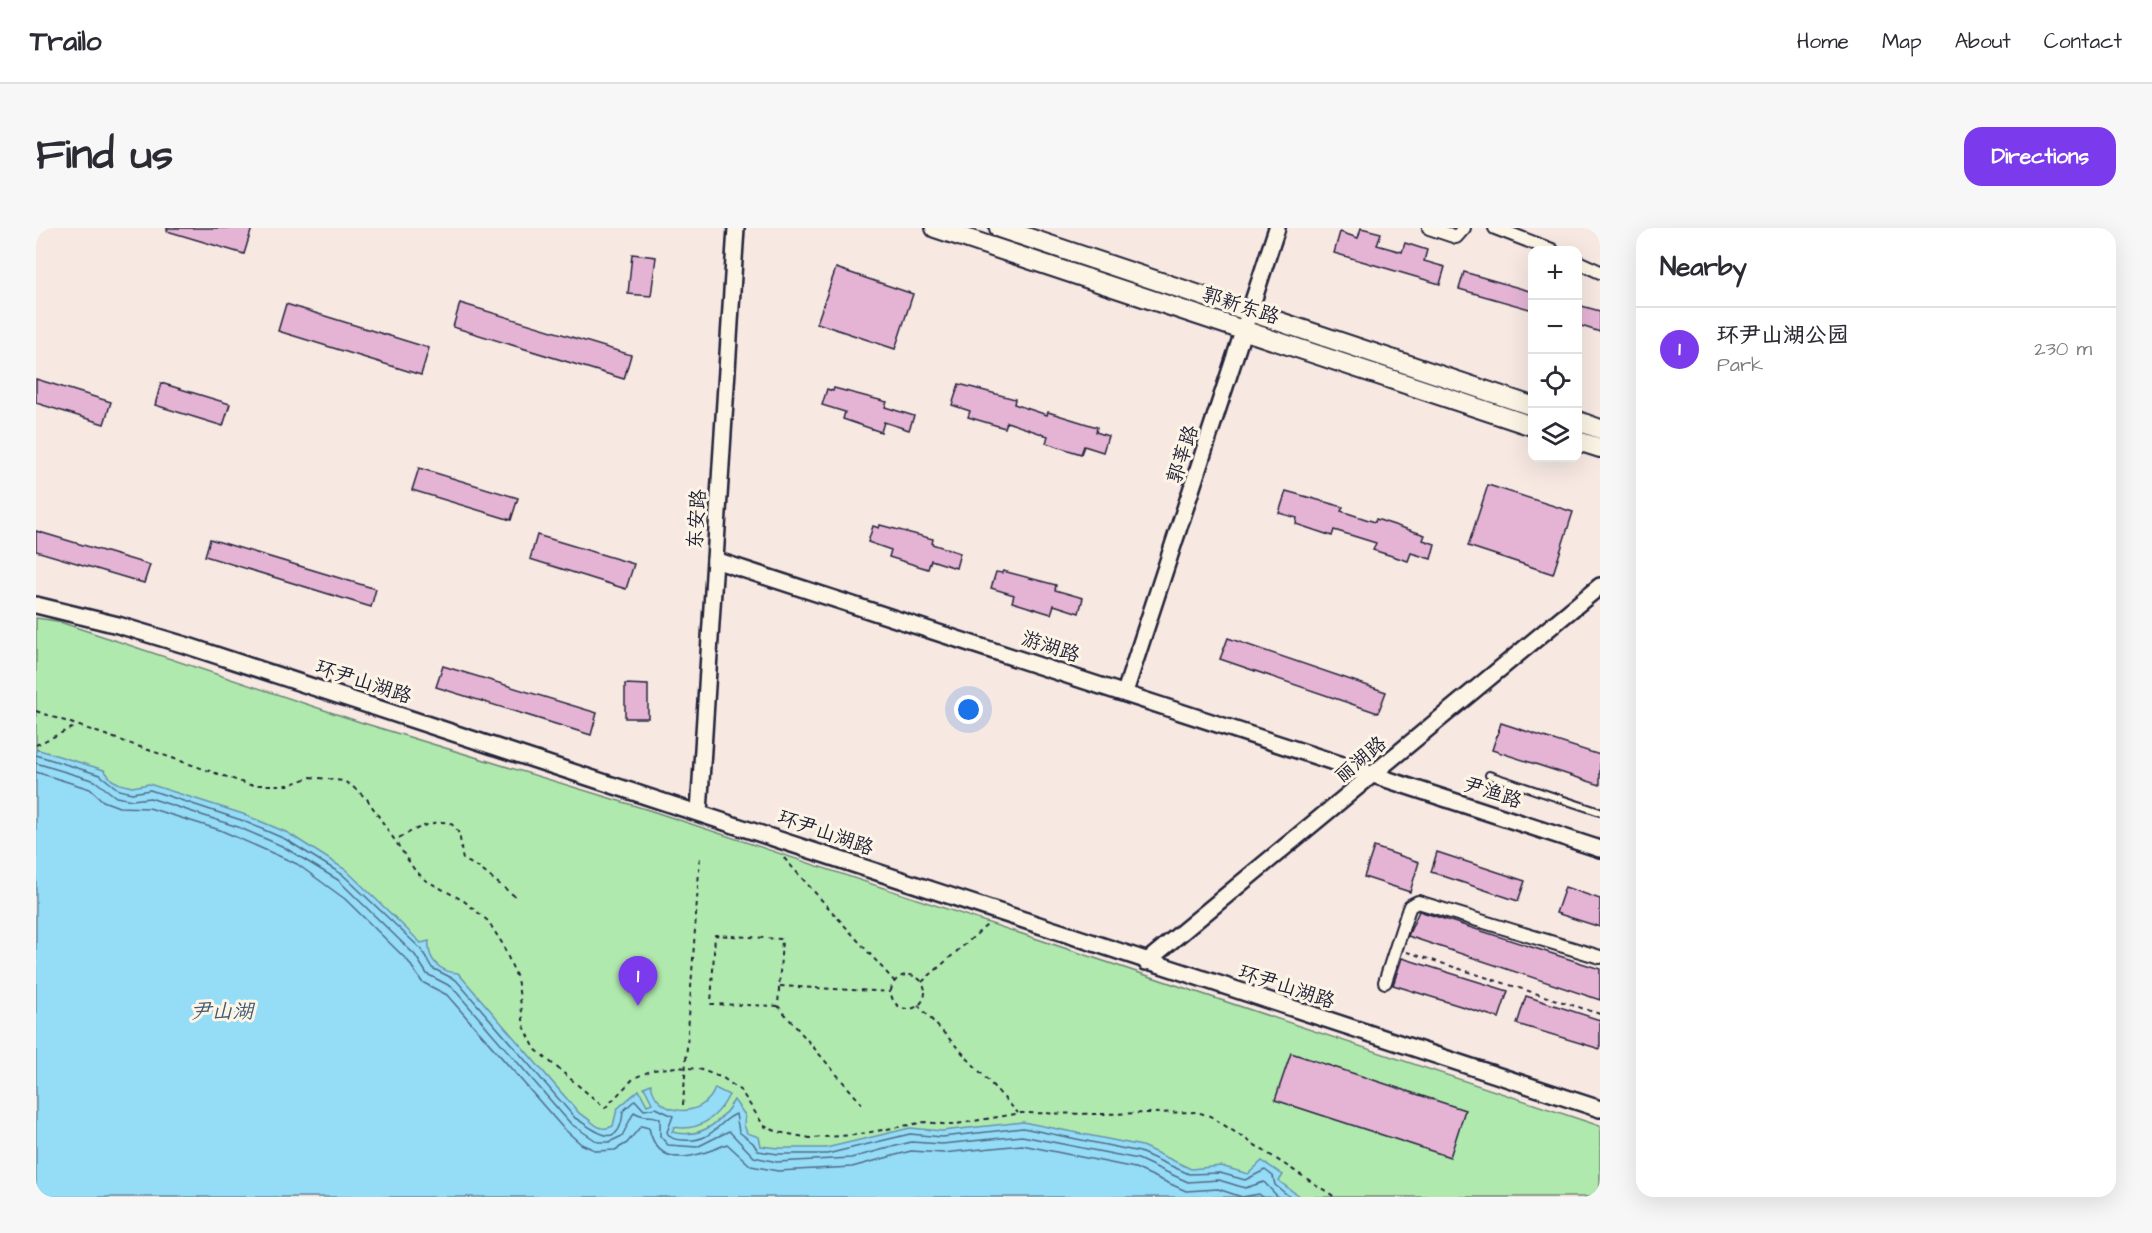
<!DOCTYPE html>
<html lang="en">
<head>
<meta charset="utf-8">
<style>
  :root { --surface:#fff; --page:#f7f7f7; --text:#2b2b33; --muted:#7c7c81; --line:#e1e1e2; --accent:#7c3aed }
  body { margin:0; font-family:"Architects Daughter","LXGW WenKai TC",sans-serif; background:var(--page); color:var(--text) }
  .controls { position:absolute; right:18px; top:18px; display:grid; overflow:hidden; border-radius:12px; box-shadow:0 6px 24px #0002 }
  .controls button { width:54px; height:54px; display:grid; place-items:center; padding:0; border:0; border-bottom:2px solid var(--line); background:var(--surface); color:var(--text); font:30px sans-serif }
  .you { position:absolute; left:933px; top:482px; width:21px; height:21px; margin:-15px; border:4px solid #fff; border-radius:50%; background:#1a73e8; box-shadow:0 0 0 9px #1a73e833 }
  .badge { display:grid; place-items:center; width:39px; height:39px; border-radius:50%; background:var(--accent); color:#fff; font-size:20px; font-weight:700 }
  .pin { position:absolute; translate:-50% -50px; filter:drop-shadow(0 2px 3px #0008) }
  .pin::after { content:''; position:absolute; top:32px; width:21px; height:18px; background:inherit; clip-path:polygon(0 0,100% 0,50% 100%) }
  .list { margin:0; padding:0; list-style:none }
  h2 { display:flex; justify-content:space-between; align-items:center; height:78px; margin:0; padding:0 24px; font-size:26px }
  h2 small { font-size:20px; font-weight:400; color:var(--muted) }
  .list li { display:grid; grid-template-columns:39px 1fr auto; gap:18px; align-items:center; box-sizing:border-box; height:84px; padding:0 24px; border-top:2px solid var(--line) }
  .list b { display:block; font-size:22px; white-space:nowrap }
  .list p { margin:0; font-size:20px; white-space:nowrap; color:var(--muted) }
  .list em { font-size:20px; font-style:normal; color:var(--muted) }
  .icon { flex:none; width:33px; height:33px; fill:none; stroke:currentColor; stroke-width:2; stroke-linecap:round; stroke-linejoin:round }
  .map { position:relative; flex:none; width:1564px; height:969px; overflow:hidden; border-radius:18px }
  header { display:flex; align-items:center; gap:36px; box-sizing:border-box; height:84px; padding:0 30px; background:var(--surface); border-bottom:2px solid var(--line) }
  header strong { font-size:28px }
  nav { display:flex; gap:33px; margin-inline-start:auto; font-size:21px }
  .intro { display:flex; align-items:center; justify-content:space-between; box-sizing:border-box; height:144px; padding:0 36px }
  h1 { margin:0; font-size:42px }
  .button { padding:15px 27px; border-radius:18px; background:var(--accent); color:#fff; font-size:21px; font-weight:700 }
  main { display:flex; gap:36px; padding:0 36px }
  aside { flex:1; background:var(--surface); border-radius:18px; box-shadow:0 6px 24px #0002 }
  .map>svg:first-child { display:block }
  .green { fill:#b0e9ae; stroke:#698674; stroke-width:1.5 }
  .water { fill:#95dcf7; stroke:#6792ac; stroke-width:1.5 }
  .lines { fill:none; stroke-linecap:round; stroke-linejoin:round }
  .shore { stroke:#506c86; stroke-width:1.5 }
  .building { fill:#e5b4d5; stroke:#22223b; stroke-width:1.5 }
  .service-casing { stroke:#22223b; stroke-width:10 }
  .minor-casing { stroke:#22223b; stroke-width:16 }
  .tertiary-casing { stroke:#22223b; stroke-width:20 }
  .secondary-casing { stroke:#22223b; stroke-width:22 }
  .path { stroke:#22223b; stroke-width:2; stroke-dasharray:4.5 4.5; stroke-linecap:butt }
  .service { stroke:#fcf5e5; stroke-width:6 }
  .minor { stroke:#fcf5e5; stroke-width:12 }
  .tertiary { stroke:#fcf5e5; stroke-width:15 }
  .secondary { stroke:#fcf5e5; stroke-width:18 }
  .labels { text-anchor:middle; stroke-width:6; stroke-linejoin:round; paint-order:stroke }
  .street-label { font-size:20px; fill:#22223b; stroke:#fcf5e5 }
  .water-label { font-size:21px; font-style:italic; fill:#445a73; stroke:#fcf5e5 }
</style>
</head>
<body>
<header>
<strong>Trailo</strong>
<nav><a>Home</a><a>Map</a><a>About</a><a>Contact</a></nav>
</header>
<div class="intro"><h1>Find us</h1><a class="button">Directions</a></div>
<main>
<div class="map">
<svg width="1564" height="969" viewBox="0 0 1564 969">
  <rect width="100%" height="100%" fill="#f7e8e2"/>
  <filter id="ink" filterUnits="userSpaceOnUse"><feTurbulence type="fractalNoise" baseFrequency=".0167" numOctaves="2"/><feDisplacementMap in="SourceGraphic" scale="12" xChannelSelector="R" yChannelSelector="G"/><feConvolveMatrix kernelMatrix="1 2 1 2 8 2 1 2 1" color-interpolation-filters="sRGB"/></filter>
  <g filter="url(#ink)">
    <polygon class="green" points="0,390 21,393 324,494 616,583 1564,898 1564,969 0,969"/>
    <path class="water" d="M0,521L68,542L76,552L84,556L96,559L113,556L207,586L252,605L310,642L385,715L393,713C391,732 404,744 422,745L544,886C557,891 561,906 577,898L581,881L603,862L611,877L616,875L608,859L615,856C620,890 669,891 679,860L693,867C682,889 663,904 638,899L636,904C664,911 684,896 698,872L709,887L708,897L711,905L723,909L725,918L742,920H790L874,900L906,903L987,894L1106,918L1155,941L1185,938L1212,946L1226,933L1247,947L1243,953L1264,969H0Z"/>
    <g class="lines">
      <g class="shore">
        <path d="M0,527L64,547L83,562L96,565L114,562L205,592L249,611L307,647L386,722L396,740L420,752L539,890C557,900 584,927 587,883L599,872L608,882L620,880L637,888L631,904C634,911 640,912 647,912C677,915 682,893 700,886L703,904L717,915L722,923L742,926H791L874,906L906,909L987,900L1104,924L1153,946L1184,945L1209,952L1229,942L1237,948L1239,957L1254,969"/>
        <path d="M0,535L59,553L80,569L96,572L114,570L202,599L246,618L302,652L379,727L391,746L416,759L535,896L562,914H573L586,908L598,884C609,891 616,886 624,891V908L632,917L661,919L693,903L718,929L741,934L815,930L875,914L906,916L986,908L1102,931L1152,954L1183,952L1209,960L1228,954L1242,969"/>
        <path d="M0,544L54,561L67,573L83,579L113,580L184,602L261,636L309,671L372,733L386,754L411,767L527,900L545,916L561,923L579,922L591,915L605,898L613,900C622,944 662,928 691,916L715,938L742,943L816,939L875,923L907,925L986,917L1099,940L1150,963L1182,961L1206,969L1223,966L1227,969"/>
      </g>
    </g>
    <g class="building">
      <polygon points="131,0 216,0 208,26 131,3"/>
      <polygon points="1325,0 1345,5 1341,17 1366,24 1369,15 1391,22 1388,33 1409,39 1404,56 1298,25 1304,4 1322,10"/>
      <polygon points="596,26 620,29 615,68 592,66"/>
      <polygon points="800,40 877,66 859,121 781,95"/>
      <polygon points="1428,44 1497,64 1497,82 1423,61"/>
      <polygon points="424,75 595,127 588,151 417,99"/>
      <polygon points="250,76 393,120 385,147 242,103"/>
      <polygon points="1542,77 1564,83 1564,104 1542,97"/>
      <polygon points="0,151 75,174 68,196 0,175"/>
      <polygon points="125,155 194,176 187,198 119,177"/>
      <polygon points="923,156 979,171 978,176 1011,187 1012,184 1061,199 1060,204 1072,208 1067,224 1048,218 1045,226 1010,215 1012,208 971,194 969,200 932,189 934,183 916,177"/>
      <polygon points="798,160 851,174 849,179 878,188 873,202 848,194 845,204 807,191 809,184 786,177 791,161 797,163"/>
      <polygon points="383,240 482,270 475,292 376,262"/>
      <polygon points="1452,257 1537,284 1517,346 1432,318"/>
      <polygon points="1250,263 1307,279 1305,283 1339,294 1340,291 1389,307 1387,312 1399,316 1395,331 1375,325 1372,333 1337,322 1340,315 1298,302 1296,308 1260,296 1261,290 1243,285"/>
      <polygon points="844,297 897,311 896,316 924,325 920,340 895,332 892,341 853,329 855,322 832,314 837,298 843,300"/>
      <polygon points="0,303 114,337 108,355 0,323"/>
      <polygon points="501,307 598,336 590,361 494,331"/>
      <polygon points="174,311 340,361 335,379 169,328"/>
      <polygon points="967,343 1020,357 1019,362 1047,370 1043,385 1018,377 1015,386 976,374 978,367 955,360 960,344 966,345"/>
      <polygon points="1192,410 1350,464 1342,485 1184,431"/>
      <polygon points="407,438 561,485 555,507 400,459"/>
      <polygon points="589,456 612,457 612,490 589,490"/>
      <polygon points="1465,495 1564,527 1564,557 1456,522"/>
      <polygon points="1338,619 1383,634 1374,664 1328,649"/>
      <polygon points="1401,624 1489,653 1482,673 1395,644"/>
      <polygon points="1529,659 1564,671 1564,699 1520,685"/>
      <polygon points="1383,683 1564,741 1564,772 1372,708"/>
      <polygon points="1366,730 1472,763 1463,790 1357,757"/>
      <polygon points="1490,768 1564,792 1564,821 1481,796"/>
      <polygon points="1255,825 1429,882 1414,929 1239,872"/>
    </g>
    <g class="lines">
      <g class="service-casing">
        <polyline id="service" points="1453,547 1564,584"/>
      </g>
      <g class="minor-casing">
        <g id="minor">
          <polyline points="1393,0 1420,9 1428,0"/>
          <polyline points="1459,0 1516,22"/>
          <polyline points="1542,34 1564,44"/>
          <polyline points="1349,754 1372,683 1374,678 1382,674 1564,729"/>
        </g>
      </g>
      <g class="tertiary-casing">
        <g id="tertiary">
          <polyline points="679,332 1564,621"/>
          <polyline points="0,377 82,397 149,417 1564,881"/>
          <polyline points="1089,464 1241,0"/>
          <polyline points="663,584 700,0"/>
          <polyline points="1110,734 1564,358"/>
        </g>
      </g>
      <g class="secondary-casing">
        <g id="secondary">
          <polyline points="899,0 1496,198"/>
          <polyline points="963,0 1496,178"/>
          <polyline points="1542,193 1564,201"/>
          <polyline points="1542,213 1564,220"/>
        </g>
      </g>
      <g class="path">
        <polyline points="0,483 214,557 253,557 275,549 308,553 317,559 331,571 378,641 389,652 428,673 452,693 466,715 481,750 488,798 499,821 569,880 598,850 617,842 640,839 663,841 687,850 705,863 728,898 742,904 774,910 819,907 889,894 915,897 985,885 1065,886 1161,884 1174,888 1299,969"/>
        <polyline points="0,517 40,498"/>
        <path d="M363,610C376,603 410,583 421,602C426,610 424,622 427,631L443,640L481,670"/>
        <polyline points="748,630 859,754"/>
        <polyline points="1371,724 1564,786"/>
        <circle cx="872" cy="764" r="17"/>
        <polyline points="886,754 951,697"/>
        <polyline points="744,758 855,764"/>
        <polyline points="882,777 982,885"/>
        <polyline points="742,778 675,776 679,707 746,711 742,778 826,876"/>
        <polyline points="647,877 664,628"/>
      </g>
      <use href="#service" class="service"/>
      <use href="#minor" class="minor"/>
      <use href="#tertiary" class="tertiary"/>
      <use href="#secondary" class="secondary"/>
    </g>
  </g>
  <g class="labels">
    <g class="street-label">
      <text transform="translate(1205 77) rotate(18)" y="7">郭新东路</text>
      <text transform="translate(1146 226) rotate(-72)" y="7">郭莘路</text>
      <text transform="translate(660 291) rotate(-86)" y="7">东安路</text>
      <text transform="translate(1015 418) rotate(18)" y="7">游湖路</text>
      <text transform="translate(328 453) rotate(18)" y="7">环尹山湖路</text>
      <text transform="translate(1324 531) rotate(-40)" y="7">丽湖路</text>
      <text transform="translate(1457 564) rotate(18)" y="7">尹渔路</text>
      <text transform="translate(790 604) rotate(19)" y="7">环尹山湖路</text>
      <text transform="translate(1251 758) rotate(18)" y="7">环尹山湖路</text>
    </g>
    <g class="water-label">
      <text x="186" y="790">尹山湖</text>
    </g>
  </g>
</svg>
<div class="controls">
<button>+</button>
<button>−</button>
<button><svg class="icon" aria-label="locate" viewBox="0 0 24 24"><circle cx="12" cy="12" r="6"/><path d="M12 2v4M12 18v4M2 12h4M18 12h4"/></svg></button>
<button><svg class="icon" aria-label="layers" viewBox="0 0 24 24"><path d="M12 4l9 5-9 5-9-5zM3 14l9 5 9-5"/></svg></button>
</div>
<div class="you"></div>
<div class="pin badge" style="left:602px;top:778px">1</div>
</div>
<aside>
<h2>Nearby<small></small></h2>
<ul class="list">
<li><span class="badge">1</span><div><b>环尹山湖公园</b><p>Park</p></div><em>230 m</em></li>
</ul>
</aside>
</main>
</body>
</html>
